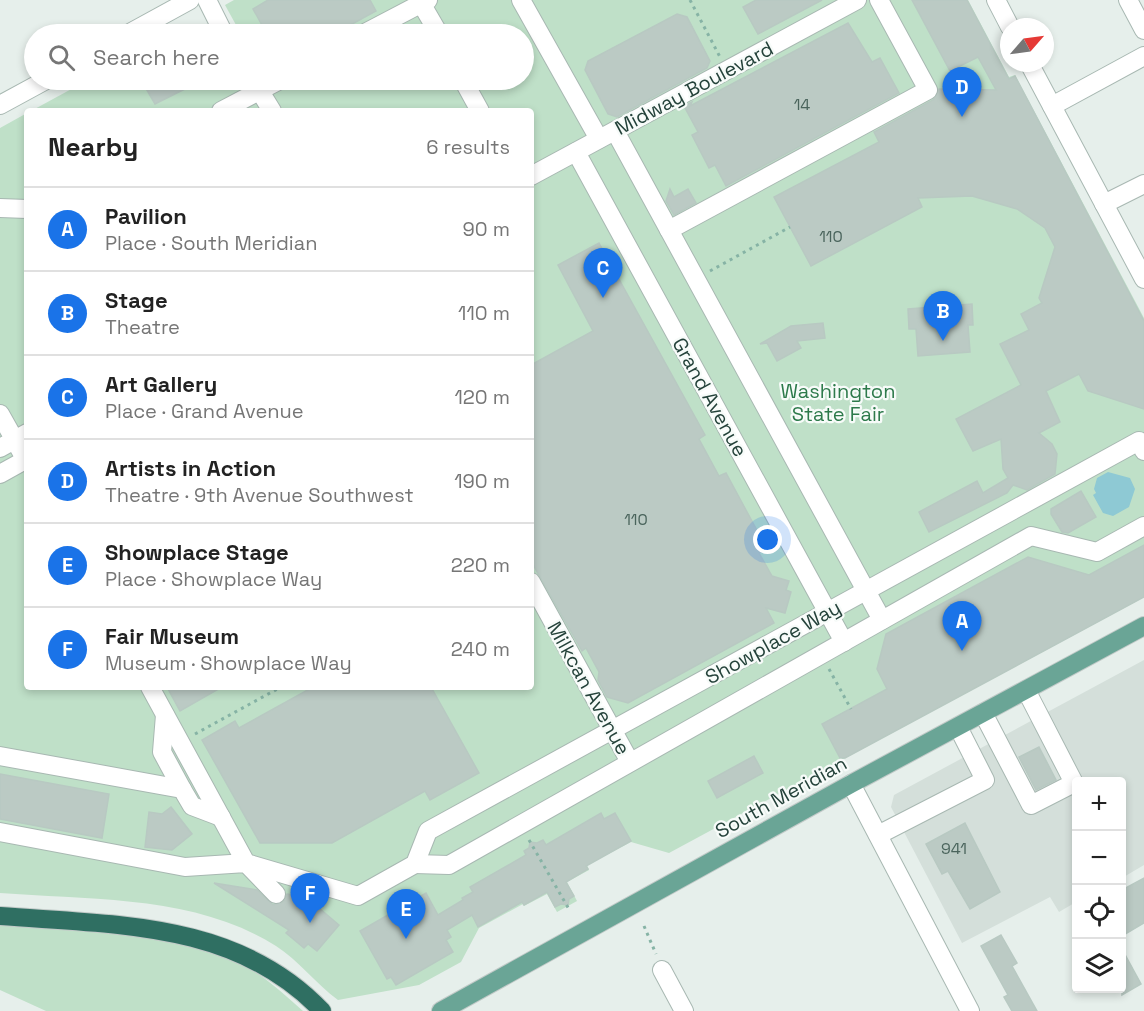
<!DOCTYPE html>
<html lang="en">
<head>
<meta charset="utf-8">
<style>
  :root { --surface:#fff; --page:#f6f6f6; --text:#222; --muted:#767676; --line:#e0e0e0; --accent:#1a73e8 }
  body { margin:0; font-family:"Space Grotesk",sans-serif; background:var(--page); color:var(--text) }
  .controls { position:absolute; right:18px; bottom:18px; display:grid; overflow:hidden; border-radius:6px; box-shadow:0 3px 9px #0003 }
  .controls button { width:54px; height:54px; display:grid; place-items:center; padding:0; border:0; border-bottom:2px solid var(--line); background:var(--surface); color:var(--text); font:30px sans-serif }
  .compass { position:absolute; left:1000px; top:18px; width:54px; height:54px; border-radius:50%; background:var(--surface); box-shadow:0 3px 9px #0003; rotate:62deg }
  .you { position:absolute; left:768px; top:540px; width:21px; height:21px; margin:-15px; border:4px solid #fff; border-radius:50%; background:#1a73e8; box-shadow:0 0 0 9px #1a73e833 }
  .badge { display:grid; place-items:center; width:39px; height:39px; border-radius:50%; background:var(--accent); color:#fff; font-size:20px; font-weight:700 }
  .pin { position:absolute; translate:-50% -50px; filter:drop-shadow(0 2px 3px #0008) }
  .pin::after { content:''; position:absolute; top:32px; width:21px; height:18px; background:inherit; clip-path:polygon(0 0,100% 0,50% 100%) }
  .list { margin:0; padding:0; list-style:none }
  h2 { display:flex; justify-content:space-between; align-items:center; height:78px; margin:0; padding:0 24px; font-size:26px }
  h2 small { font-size:20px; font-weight:400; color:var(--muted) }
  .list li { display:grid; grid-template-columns:39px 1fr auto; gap:18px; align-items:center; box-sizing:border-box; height:84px; padding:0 24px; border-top:2px solid var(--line) }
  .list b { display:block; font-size:22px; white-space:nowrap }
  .list p { margin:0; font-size:20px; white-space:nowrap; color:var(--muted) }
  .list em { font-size:20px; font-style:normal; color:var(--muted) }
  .icon { flex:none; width:33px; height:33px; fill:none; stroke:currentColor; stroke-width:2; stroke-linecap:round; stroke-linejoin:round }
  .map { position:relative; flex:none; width:1144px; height:1011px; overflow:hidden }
  .search { position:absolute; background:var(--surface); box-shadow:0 3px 9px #0003; left:24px; top:24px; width:510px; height:66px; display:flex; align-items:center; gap:15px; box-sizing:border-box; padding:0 21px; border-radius:33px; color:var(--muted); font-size:22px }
  .panel { position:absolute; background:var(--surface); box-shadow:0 3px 9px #0003; left:24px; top:108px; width:510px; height:582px; border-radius:6px }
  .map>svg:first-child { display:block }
  .built { fill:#d4dfda }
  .green { fill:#bfe0c8 }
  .water { fill:#8ec9d4 }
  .building { fill:#bbcac4; stroke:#b8c9c2; stroke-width:1.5 }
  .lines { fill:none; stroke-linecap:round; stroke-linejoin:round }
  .minor-casing { stroke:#a8b8b2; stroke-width:20 }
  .major-casing { stroke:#c2cac8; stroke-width:20 }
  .highway-casing { stroke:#c2cac8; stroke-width:20 }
  .path { stroke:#86b3a5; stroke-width:3; stroke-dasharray:3 4.5; stroke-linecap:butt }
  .minor { stroke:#fff; stroke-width:18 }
  .major { stroke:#6aa596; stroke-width:18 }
  .highway { stroke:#2f6f62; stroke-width:18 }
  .labels { text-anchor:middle; stroke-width:4.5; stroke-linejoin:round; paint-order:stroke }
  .number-label { font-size:16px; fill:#4a645c }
  .street-label { font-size:20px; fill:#24423a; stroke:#f7fbf9 }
  .park-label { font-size:20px; fill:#2d7a4b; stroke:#f7fbf9 }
</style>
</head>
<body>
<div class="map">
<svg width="1144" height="1011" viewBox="0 0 1144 1011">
  <rect width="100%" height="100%" fill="#e6efeb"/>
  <polygon class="built" points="1144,660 1144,865 1122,878 1122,782 1076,782 1076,902 1059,912 1050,897 962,943 891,807 894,795"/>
  <g class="green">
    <path d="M234,0H968L1009,77L1015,75L1144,318V597L669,853L631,842L587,865L589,870L567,882L577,901L557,912L547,894L524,906L523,904L479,928L461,962L419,985L338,1000C316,984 298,960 276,946C196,895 91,900 0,893V128L27,113V687H531V111H31L88,80H524V34H241L225,5Z"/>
    <path d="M0,924C78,930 176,927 246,966C266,978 285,995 303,1011H46L0,990Z"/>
  </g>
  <polygon class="water" points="1108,472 1130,478 1135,489 1129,507 1113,516 1103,513 1093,495 1096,493 1094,489 1097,478"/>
  <g class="building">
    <polygon points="268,0 370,0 376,11 334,34 267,34 253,9"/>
    <polygon points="756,0 822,0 758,34 743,7"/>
    <polygon points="912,0 967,0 1009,79 1015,76 1144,321 1144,409 1088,391 1079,374 1046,391 1060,422 1039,433 1052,444 1057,454 1055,474 1027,490 1013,485 1007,493 929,532 919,512 977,481 983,493 1008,478 1003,469 1001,439 973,451 956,419 1021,385 1000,344 1029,330 1021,314 1042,303 1039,298 1055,247 1045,228 1017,209 972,196 918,198 922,207 811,266 774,197 879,142 874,132 933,100 939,89 996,90 978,57 950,71"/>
    <polygon points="677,14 687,17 710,61 707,68 617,117 608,114 585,70 588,61"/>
    <polygon points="848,23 872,62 880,58 899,93 726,186 715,165 709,168 692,135 698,132 684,106 692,102 690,106"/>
    <polygon points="141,80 203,80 155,104"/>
    <polygon points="670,189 674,197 688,189 696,203 674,215 666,201"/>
    <polygon points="599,243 705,435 699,439 719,476 726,473 767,549 759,553 772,576 789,581 786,590 791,592 785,613 766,608 774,623 628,703 607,697 598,680 599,672 586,648 582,651 531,561 531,365 593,331 558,265"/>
    <polygon points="972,304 973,325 968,325 970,352 918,356 916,329 909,329 908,309"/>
    <polygon points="823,323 825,338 797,341 801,348 777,361 767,343 760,344 791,326"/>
    <polygon points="1081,491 1096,517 1068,533 1062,532 1051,514 1051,509"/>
    <polygon points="1144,545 1144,597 845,758 840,758 822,724 887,689 877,669 886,634 1028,557 1089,575"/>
    <polygon points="167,687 222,687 180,711"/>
    <polygon points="313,687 431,687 479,773 430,800 425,791 332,843 260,843 202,740 235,721 239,728"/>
    <polygon points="1039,747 1056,780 1036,790 1019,757"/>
    <polygon points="754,756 763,773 717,798 708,781"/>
    <polygon points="0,774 109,794 102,838 0,819"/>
    <polygon points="171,807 192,834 172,850 145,847 149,812 162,814"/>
    <polygon points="601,813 604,819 615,813 631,841 586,866 588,869 566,882 574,896 569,899 568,905 561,904 555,907 547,892 524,905 522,902 478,927 472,915 447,930 451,937 446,940 453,952 396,985 391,977 387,979 360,931 426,893 438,915 463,900 462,898 473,892 470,887 526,855 524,851 529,848 530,842 537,843 543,840 546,845"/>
    <polygon points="965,823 1000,892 970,909 948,871 942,874 926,844"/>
    <polygon points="1144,878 1144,923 1122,936 1122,890"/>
    <polygon points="214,883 257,890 273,905 283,902 287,894 306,897 339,925 317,951 308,944 304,948 286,933 289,930"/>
    <polygon points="1001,935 1017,963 1012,966 1037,1011 1012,1011 1004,997 1008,995 981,946"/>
    <polygon points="1122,949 1141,984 1122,995"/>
  </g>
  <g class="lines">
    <g class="minor-casing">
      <g id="minor">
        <polyline points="207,0 224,34"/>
        <polyline points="521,0 599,139"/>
        <polyline points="996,0 1010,27"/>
        <polyline points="1128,0 1144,30"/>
        <polyline points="421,3 439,34"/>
        <polyline points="128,34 190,0"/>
        <polyline points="363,34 428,0"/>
        <polyline points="1029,63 1144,279"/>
        <polyline points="253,80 272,111"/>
        <polyline points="463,80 480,111"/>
        <polyline points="0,105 46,80"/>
        <polyline points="1052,106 1144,56"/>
        <polyline points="221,111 280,80"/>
        <polyline points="615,131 882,620"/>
        <polyline points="576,152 844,642"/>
        <polyline points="531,176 857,0"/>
        <polyline points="1104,204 1144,184"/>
        <polyline points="0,208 27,209"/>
        <polyline points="669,230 928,90 879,0"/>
        <polyline points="0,414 27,462"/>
        <polyline points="0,448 27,433"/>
        <polyline points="0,474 27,459"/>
        <polyline points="531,582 630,762"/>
        <polyline points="150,687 246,863 358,896 415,864 428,831 1139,441 1144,451"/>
        <polyline points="983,713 1031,805 1074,783 1026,690"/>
        <polyline points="165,715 162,752 182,789"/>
        <polyline points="0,756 182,789 192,806 221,817"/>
        <polyline points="851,784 970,1011"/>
        <polyline points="0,832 185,867 246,863 276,894"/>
        <polyline points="878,835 985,780 958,727"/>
        <polyline points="415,864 449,865 1031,536 1097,552 1144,526"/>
        <polyline points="662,970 684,1011"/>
      </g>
    </g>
    <g class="major-casing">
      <polyline id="major" points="441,1011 851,784 1144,626"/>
    </g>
    <g class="highway-casing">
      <path id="highway" d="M0,916C114,925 237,921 322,1011"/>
    </g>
    <g class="path">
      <polyline points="690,0 720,57"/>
      <polyline points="710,271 790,227"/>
      <polyline points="829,669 851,709"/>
      <polyline points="195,734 281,687"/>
      <polyline points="529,840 570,911"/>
      <polyline points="644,926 656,954"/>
    </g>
    <use href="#minor" class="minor"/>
    <use href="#major" class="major"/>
    <use href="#highway" class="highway"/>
  </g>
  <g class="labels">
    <g class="number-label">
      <text x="802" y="110">14</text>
      <text x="831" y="242">110</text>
      <text x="636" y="525">110</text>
      <text x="954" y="854">941</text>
    </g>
    <g class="street-label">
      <text transform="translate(694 88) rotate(-28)" y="7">Midway Boulevard</text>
      <text transform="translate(710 397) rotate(61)" y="7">Grand Avenue</text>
      <text transform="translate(773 642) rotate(-29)" y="7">Showplace Way</text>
      <text transform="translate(589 688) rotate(61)" y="7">Milkcan Avenue</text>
      <text transform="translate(781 797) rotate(-29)" y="7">South Meridian</text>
    </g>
    <g class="park-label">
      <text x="838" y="398">Washington<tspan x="838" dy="23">State Fair</tspan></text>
    </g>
  </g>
</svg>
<div class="controls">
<button>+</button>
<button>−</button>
<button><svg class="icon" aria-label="locate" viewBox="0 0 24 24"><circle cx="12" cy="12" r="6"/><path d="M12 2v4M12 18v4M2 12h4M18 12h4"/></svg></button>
<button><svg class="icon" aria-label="layers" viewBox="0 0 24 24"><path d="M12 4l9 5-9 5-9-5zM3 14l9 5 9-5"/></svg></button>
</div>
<svg class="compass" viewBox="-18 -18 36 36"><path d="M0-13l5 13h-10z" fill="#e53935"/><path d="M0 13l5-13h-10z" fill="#767676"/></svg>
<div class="you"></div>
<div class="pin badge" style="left:962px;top:651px">A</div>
<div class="pin badge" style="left:943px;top:341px">B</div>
<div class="pin badge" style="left:603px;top:298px">C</div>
<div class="pin badge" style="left:962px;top:117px">D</div>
<div class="pin badge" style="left:406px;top:939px">E</div>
<div class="pin badge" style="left:310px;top:923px">F</div>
<div class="search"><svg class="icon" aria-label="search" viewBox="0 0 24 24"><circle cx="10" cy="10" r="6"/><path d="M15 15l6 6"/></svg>Search here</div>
<section class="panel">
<h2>Nearby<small>6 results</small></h2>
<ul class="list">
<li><span class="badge">A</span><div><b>Pavilion</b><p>Place · South Meridian</p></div><em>90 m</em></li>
<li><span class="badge">B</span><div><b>Stage</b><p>Theatre</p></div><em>110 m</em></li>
<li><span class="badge">C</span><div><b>Art Gallery</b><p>Place · Grand Avenue</p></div><em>120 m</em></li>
<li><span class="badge">D</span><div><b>Artists in Action</b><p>Theatre · 9th Avenue Southwest</p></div><em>190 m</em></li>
<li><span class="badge">E</span><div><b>Showplace Stage</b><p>Place · Showplace Way</p></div><em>220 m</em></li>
<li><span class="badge">F</span><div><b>Fair Museum</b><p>Museum · Showplace Way</p></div><em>240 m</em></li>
</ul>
</section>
</div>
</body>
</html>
